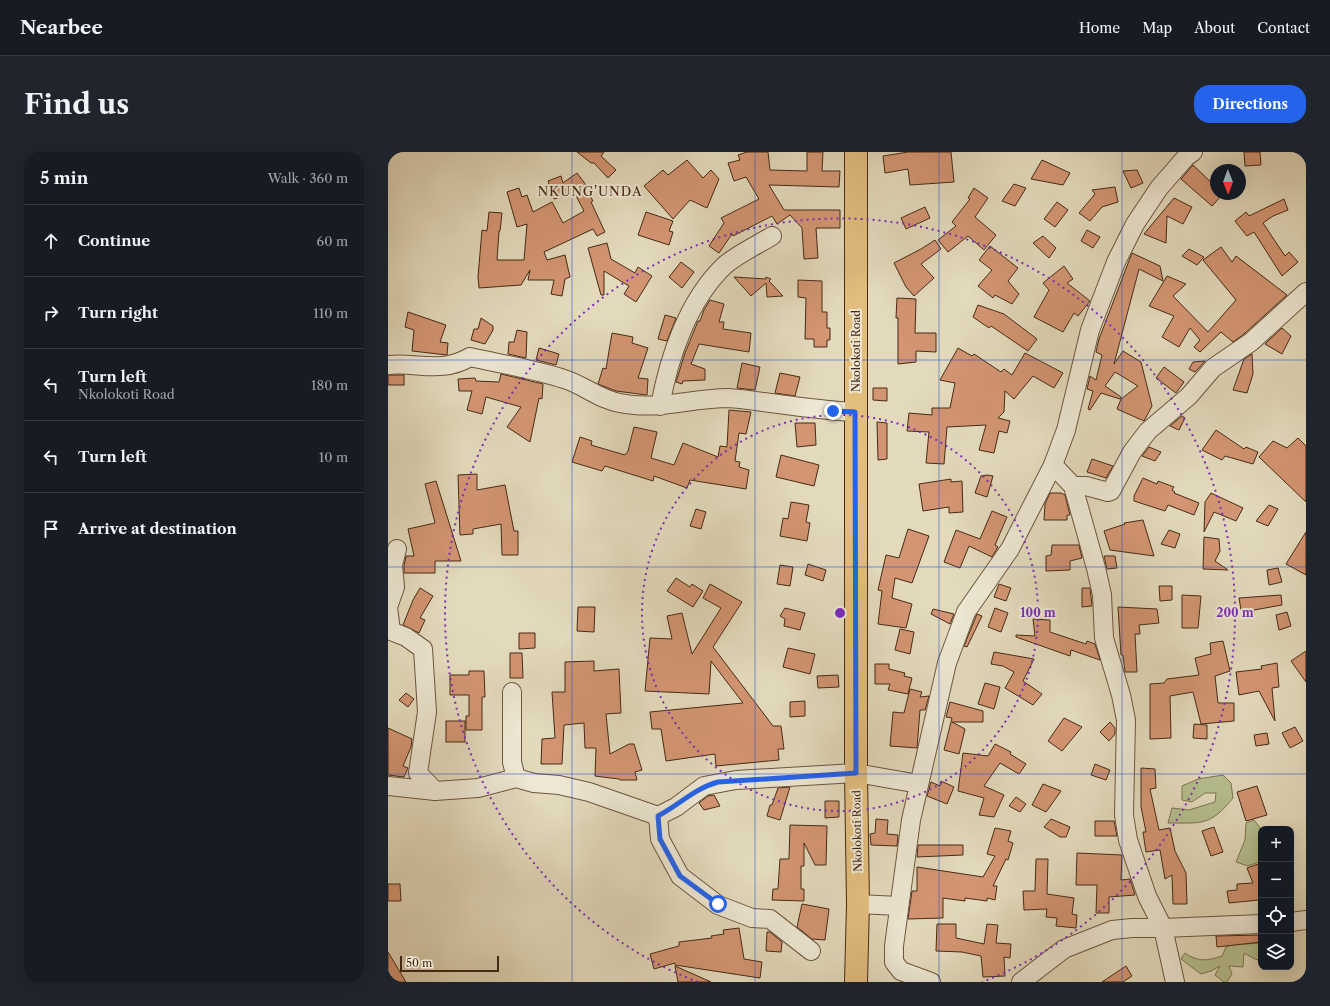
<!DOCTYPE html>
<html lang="en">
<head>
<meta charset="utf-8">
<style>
  :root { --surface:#171b24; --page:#20242c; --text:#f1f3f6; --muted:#9ea1a6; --line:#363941; --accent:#2563eb }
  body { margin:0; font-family:"Libre Caslon Text",serif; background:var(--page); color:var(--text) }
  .controls { position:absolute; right:12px; bottom:12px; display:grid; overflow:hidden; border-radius:8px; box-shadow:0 4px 16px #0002 }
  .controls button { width:36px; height:36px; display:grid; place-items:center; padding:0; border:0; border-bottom:1px solid var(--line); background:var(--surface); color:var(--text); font:20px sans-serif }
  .compass { position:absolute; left:822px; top:12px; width:36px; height:36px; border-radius:50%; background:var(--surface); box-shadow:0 4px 16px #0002; rotate:179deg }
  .scale { position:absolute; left:12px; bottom:10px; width:99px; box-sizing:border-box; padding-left:4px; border:2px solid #462a14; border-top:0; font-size:11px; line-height:14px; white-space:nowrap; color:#462a14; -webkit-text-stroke:3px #ede7d3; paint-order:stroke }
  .stop { position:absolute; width:12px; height:12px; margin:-9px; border:3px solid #2563eb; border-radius:50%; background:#fff }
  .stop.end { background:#2563eb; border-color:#fff; box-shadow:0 1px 4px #0008 }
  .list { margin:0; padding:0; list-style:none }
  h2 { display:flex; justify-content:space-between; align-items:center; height:52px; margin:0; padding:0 16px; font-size:17px }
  h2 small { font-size:13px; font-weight:400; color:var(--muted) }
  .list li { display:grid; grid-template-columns:26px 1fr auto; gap:12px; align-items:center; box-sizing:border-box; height:72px; padding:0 16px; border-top:1px solid var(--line) }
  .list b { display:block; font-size:15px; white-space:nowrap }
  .list p { margin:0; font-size:13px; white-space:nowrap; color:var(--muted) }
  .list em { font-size:13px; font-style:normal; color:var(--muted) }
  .icon { flex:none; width:22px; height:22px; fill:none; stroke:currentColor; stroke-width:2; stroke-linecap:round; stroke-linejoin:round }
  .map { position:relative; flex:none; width:918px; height:830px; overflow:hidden; border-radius:16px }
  header { display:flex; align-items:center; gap:24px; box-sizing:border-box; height:56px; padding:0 20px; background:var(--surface); border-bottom:1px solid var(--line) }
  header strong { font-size:19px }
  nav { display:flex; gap:22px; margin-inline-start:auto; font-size:14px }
  .intro { display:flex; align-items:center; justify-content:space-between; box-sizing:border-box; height:96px; padding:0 24px }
  h1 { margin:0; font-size:28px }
  .button { padding:10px 18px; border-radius:16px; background:var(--accent); color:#fff; font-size:14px; font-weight:700 }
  main { display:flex; gap:24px; padding:0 24px }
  aside { flex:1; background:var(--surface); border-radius:16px; box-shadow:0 4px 16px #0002 }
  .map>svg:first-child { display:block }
  .green { fill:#b6bf8f; stroke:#7e7452 }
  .building { fill:#d39573; stroke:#462a14 }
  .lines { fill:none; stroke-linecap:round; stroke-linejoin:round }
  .minor-casing { stroke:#6d563e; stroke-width:20 }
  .major-casing { stroke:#462a14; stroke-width:24 }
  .minor { stroke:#ede7d3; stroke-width:18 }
  .major { stroke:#e2bd7e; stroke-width:22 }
  .route { stroke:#2563eb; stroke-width:5 }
  .grid { fill:none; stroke:#1d4ed8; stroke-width:1; stroke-opacity:0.55 }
  .ring { fill:none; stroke:#7b2cbf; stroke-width:2; stroke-dasharray:2 4 }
  .labels { text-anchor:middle; stroke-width:4; stroke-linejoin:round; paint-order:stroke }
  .street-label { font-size:11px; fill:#462a14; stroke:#ede7d3 }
  .quarter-label { font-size:13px; letter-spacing:1px; fill:#462a14; stroke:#ede7d3 }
  .centre { fill:#7b2cbf; stroke:#ede7d3; stroke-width:2 }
  .ring-label { font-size:12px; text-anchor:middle; font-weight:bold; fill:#7b2cbf; stroke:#ede7d3; stroke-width:4; stroke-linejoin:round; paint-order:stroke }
</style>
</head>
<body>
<header>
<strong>Nearbee</strong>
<nav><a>Home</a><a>Map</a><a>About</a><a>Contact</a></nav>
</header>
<div class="intro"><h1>Find us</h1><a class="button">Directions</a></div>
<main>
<aside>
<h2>5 min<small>Walk · 360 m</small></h2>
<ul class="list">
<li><svg class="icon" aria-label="ahead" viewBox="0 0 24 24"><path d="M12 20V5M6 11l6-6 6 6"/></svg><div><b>Continue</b></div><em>60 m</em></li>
<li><svg class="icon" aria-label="right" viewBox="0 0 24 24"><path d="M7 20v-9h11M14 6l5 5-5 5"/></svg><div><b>Turn right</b></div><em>110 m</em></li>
<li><svg class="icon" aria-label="left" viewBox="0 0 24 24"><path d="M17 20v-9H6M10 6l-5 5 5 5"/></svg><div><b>Turn left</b><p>Nkolokoti Road</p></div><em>180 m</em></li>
<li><svg class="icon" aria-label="left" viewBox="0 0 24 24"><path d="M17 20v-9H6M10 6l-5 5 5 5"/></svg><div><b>Turn left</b></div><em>10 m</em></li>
<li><svg class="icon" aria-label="arrive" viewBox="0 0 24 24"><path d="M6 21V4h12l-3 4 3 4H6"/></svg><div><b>Arrive at destination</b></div></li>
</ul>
</aside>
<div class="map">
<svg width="918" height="830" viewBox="0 0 918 830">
  <rect width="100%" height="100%" fill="#e3dabc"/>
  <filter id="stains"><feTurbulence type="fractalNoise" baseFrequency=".005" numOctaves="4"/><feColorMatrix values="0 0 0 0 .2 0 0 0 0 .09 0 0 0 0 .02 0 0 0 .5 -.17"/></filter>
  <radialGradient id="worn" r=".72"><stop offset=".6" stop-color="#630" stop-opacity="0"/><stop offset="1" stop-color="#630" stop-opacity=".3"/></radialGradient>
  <g class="green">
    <path d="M835,623L843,631L845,646C822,674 815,671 780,671L784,656L801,658L827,650L828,641H817L804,650L794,648V634L810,627Z"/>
    <polygon points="866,668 873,677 873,709 860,714 848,710 857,688 858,671"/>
    <path d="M873,791V809L867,807L856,801L855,815L841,814L844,822L839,830H836L827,823L832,814L823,819L813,822L793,807L797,801C810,810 819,809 834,804L838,795L843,793Z"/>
  </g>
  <g class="building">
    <polygon points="189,0 216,0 213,4 228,18 220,26 206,11 203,11"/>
    <polygon points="359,0 380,0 382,18 419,19 419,0 435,0 434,19 452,19 451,35 381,33 396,58 452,58 452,76 428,76 430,106 416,107 414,76 402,63 389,72 384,64 345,84 344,82 331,101 321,94 336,71 333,66 371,47 358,25 346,29 340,11 352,8 350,3"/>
    <polygon points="520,0 563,0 566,30 522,33 520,17 497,21 495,4"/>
    <polygon points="856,0 872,0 873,13 857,14"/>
    <polygon points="299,8 315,26 323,18 331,27 319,56 302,48 285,67 256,34 275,18 280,23"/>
    <polygon points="654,8 682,21 675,33 643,27"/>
    <polygon points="805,13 828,35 828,42 835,42 824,54 793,27"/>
    <polygon points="749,18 755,31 743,36 735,19"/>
    <polygon points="189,21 198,33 197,34 205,49 203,50 217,80 209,84 205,77 156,100 159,108 177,103 182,125 177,127 174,144 163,142 166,128 140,128 142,118 133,133 91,136 90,125 94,78 99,79 101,60 114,61 112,79 111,79 109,108 136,108 139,72 129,75 119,40 131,36 134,45 139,43 145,60 164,50 175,71 196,59 186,40 166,47 160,29 173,24 175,31"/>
    <polygon points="626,32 638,36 627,54 614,49"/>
    <polygon points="727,35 730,50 714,55 702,69 691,61 707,42 704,38"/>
    <polygon points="586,36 600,46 587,65 608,83 596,98 580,84 560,100 550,88 568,74 564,70 582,47 580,46"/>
    <polygon points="786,46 804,55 795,72 779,64 778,91 756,82"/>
    <polygon points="896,47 900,58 885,64 875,71 897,104 901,100 910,110 894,124 866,80 859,84 847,69 858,60 861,64"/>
    <polygon points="669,50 680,58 667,75 656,67"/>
    <polygon points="537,55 542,66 518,77 513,66"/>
    <polygon points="258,60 285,69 281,79 285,80 281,93 250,83"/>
    <polygon points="699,78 712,85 705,96 693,89"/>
    <polygon points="655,84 668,96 661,106 645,91"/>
    <polygon points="547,88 553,97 533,112 546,126 526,144 518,135 506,111 533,97"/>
    <polygon points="219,91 223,107 247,121 250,115 264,124 248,150 236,142 241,134 216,119 216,143 213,143 200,96"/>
    <polygon points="602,94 630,116 620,129 631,142 624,152 607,143 605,146 590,134 604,118 591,108"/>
    <polygon points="833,95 844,110 848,104 899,143 856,182 845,190 833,180 812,200 806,195 812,188 802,176 791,195 774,185 786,164 761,154 779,124 798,132 785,144 820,180 848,148 815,108"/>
    <polygon points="801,97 816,105 809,113 794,104"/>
    <polygon points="744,101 772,114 775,129 751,117 726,212 735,199 753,210 764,254 756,269 729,257 733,247 750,234 727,220 717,234 733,245 732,247 713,241 702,258 700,257 705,239 699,237 702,224 708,228 714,203 708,200 711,187"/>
    <polygon points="293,110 306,120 294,136 281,125"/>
    <polygon points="676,114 685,127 679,131 702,149 690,164 686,161 675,180 646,165 661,138 655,131"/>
    <polygon points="346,125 378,127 378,125 383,127 381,129 395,144 379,145 378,131 363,144"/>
    <polygon points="410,128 434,129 434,160 439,160 439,176 442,176 442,188 439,188 439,195 426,195 426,187 417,187 418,146 410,145"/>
    <polygon points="509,146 528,147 527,181 548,181 548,200 528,199 528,210 510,212 510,166 508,166"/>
    <polygon points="322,148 336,152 331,170 336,170 335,177 363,181 361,200 311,192 303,212 317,217 317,228 295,229 294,232 288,230 297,201 310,169 312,169 316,158"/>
    <polygon points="590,153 616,162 649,187 640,199 603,174 601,176 585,165"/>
    <polygon points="20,160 58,173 52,190 60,191 59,203 24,199 26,178 17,175"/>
    <polygon points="277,163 288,166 279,189 270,187"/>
    <polygon points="93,166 105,174 105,178 97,192 83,188 86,177 90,177"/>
    <polygon points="894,176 903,184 894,202 877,192"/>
    <polygon points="129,178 139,180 138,206 120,202 121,190 126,190"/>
    <polygon points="224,181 245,185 244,191 260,196 250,226 260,227 259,243 228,239 210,232 215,216 218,217"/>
    <polygon points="151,196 171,202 168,213 148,208"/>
    <polygon points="570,196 584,204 586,202 613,220 616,217 624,223 637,201 675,221 666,236 645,224 626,247 617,239 616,260 610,266 622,269 619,281 611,279 606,301 591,298 598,273 559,275 556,312 538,311 541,280 519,279 521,261 544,263 544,256 562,256 567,231 552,228"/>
    <polygon points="864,202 865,222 859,241 845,238 856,207"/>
    <polygon points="817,209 807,220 801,217 805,210"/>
    <polygon points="354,211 372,215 367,238 349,236"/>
    <polygon points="776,215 796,230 788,241 768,226"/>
    <polygon points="392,221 412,225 407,244 387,241"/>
    <polygon points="113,222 155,232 154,247 151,246 142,290 119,275 133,255 98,245 94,262 79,258 84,239 71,239 70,227 87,226 88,229 111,230"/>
    <rect x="0" y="223" width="16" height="10"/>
    <polygon points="485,236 499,236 499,249 485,248"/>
    <polygon points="341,258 363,260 358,282 351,281 347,309 352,310 351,315 361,318 358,337 302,328 299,336 266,324 265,329 217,314 214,319 184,310 192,285 204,289 203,293 237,303 240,299 246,275 269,280 263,306 286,313 295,291 330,305 332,294 339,295"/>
    <polygon points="794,264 797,266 791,278 782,274"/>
    <polygon points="489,270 499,271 499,307 490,308"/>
    <polygon points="407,271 427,271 428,293 409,295"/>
    <polygon points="828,278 856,297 858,295 870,300 865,312 837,304 834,308 814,298"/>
    <polygon points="910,286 918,294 918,350 871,305 885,289 899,296"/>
    <polygon points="761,295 773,300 767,309 754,304"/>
    <polygon points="393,303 431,313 426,334 388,325"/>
    <polygon points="704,307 725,314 718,326 699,320"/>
    <polygon points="89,322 89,338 117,333 126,379 130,379 130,403 114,403 113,372 85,377 85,382 72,383 70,323"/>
    <polygon points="599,323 605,324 599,345 587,341 593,324"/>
    <polygon points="755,326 769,332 770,329 786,335 784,338 787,340 786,341 811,351 806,363 780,353 777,359 746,349 746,344"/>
    <polygon points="563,327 563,330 574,329 575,360 561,361 561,355 535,359 531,332"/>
    <polygon points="48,329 73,409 47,409 47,421 16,421 16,414 18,404 26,404 20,377 47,371 37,332"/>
    <polygon points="662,341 673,341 677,343 682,363 679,363 679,368 656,368 657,352"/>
    <polygon points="823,341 855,356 848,369 826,360 816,380 817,350"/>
    <polygon points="403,350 421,353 418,370 422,371 419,389 392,384 395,366 400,367"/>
    <polygon points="881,353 890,357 880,374 868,369"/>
    <polygon points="308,357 318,360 313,377 302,374"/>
    <polygon points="604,359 619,365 607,393 610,395 604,405 581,394 572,416 556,410 568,378 592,387"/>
    <polygon points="755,368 766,404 722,398 716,379 737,372 736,371"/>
    <polygon points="520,377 541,384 524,431 507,426 504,446 524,452 518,476 490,472 494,439 490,438 498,403 511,406"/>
    <polygon points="781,378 792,382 787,396 773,392"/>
    <polygon points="918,380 918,423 898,412"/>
    <polygon points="816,385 831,387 832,399 827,409 840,418 815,417"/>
    <polygon points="664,393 691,393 694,406 682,409 682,418 658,419 658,404 663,403"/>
    <polygon points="716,404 727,404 729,416 719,417"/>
    <polygon points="420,412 438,418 435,429 417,423"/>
    <polygon points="392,413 405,415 402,434 389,432"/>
    <polygon points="890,416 894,430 881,433 879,418"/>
    <polygon points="288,426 302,435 304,432 315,439 305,455 279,439"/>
    <polygon points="322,432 354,450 325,495 385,574 393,574 396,597 390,597 391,608 328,614 327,602 278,609 273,577 264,577 262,560 355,551 323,509 321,542 257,539 262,486 284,487 279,464 294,461 304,502 333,456 315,446"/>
    <polygon points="611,432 623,436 618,449 606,445"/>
    <polygon points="771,434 784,434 784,448 772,449"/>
    <polygon points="32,436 45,444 32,466 37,468 31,481 15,473 25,448"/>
    <polygon points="694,436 702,436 704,454 694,455"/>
    <polygon points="794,443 813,444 810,476 794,476"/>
    <polygon points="893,443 894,453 866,458 866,463 854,464 851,446"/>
    <polygon points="190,455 207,455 206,480 189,479"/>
    <polygon points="730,455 769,457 771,471 751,473 752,482 747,482 749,520 737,520 735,503 733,503"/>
    <polygon points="397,456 417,461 412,478 396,474 397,467 392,464"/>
    <polygon points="607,456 620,461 613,480 600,475"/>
    <polygon points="545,457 566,462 562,472 543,462"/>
    <polygon points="899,460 903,474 891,478 888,463"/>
    <polygon points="589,462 594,464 579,495 576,494"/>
    <polygon points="645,467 662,468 662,480 698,492 699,489 707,492 712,508 683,498 682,504 628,485 628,483 647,484"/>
    <polygon points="512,477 526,480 522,502 507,498"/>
    <polygon points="131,481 147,481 147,496 131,497"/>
    <polygon points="835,489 842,519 827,524 830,551 846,551 846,569 813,572 805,540 782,544 783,586 762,587 762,532 776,531 779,527 811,523 807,506 823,502 822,491"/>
    <polygon points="400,496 427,502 422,522 395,515"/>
    <polygon points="918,499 918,530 903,509"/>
    <polygon points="606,500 646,507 635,529 654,542 645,553 617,536 626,520 615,514 603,512"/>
    <polygon points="122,501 134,501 135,526 122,526"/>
    <polygon points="206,509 206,519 231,517 233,561 218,562 222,602 241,592 246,592 254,618 247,620 249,628 232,628 231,627 207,624 208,596 197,596 196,571 176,573 174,612 153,612 154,587 167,586 164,540 177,540 177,510"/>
    <polygon points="889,511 891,535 884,536 887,569 871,539 851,543 848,520 874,517 873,514"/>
    <polygon points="487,512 501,512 501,517 517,521 516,524 524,526 520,542 500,538 502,532 487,532"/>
    <polygon points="81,519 96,519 97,545 94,545 94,578 78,578 78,564 81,564 81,543 62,543 62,523 81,523"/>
    <polygon points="450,523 451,535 430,536 429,524"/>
    <polygon points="597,531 612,535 606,557 590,552"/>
    <polygon points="522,537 534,540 532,545 541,544 537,558 532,558 529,596 502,594 505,560 516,561"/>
    <polygon points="18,541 26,547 20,555 11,548"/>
    <polygon points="417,549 417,564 402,565 402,550"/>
    <polygon points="562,550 595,559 595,570 564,570 577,577 571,602 556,598 564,566 558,565"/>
    <polygon points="676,566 694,575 674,599 660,589"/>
    <rect x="58" y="569" width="19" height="21"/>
    <polygon points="722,570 727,576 727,582 721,589 712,580"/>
    <polygon points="806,572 819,573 819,587 805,586"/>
    <polygon points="907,575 915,589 902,596 894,581"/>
    <polygon points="0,576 24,587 23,595 15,614 20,616 16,625 0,623"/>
    <polygon points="879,581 881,592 868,594 866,583"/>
    <polygon points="607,592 623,600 622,602 638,612 631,622 612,611 596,634 616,643 606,665 591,663 596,646 570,639 575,601 600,604"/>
    <polygon points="707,612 722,618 718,628 703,623"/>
    <polygon points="753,616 767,617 768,636 762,637 771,678 782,676 787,699 798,721 799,752 785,752 784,723 777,727 772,698 758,700 755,680 758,680 753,655"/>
    <polygon points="553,629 566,635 559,652 539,644 543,630 552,634"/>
    <polygon points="655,632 673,639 658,660 644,653"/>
    <polygon points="869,634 879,663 858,669 849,640"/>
    <polygon points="402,635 392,668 379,664 382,653 384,653 390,636"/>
    <polygon points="326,643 332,654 316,658 311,651 320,644"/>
    <polygon points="628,645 638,652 632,660 621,654"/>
    <polygon points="437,649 451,649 451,665 437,666"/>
    <polygon points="488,667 500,668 499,682 510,683 509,694 483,693 482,682 487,681"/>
    <polygon points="663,667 682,675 678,685 672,685 656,675"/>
    <polygon points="707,669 726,669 729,684 707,684"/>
    <polygon points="402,673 439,674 438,713 427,713 416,691 416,714 413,714 413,737 416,737 416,749 384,748 385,737 390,737 392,707 401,707"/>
    <polygon points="826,675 835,700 823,704 814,679"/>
    <polygon points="607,676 623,679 620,689 625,691 620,708 618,707 605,734 609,734 607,748 599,746 599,749 577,746 577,749 555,746 555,766 520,767 524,739 529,739 529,715 595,725 607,704 599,702"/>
    <polygon points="530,693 575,693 575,703 529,705"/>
    <polygon points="689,701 734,703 733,728 742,727 747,743 721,745 721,761 708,761 709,733 688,733"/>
    <polygon points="648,707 660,707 659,742 686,746 684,762 689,763 688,776 668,774 669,766 658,765 659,757 636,758 635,739 647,739"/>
    <polygon points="873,711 873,749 871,748 841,751 839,739 849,738 849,732 865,731 859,716"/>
    <polygon points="0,732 12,732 13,749 0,749"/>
    <polygon points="414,752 441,757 437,788 424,787 409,775"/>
    <polygon points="549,772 568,772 568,786 596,792 599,772 610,773 608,791 623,792 622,806 616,805 617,824 595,825 593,804 574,800 548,799"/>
    <polygon points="351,776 356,807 374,810 372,826 287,813 287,811 266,817 262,802 291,794 291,790 324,786 323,784 336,782 335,778"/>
    <polygon points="379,780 382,780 394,790 393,800 378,799"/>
    <polygon points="873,783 873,790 829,795 828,784"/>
    <polygon points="0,800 18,830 0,830"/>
    <polygon points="287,814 323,830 290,830"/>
    <polygon points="738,814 744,824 735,830 714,830"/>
  </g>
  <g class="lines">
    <g class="minor-casing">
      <g id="minor">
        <path d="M0,213C30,210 53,222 82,205C113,212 146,217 176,227C196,233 212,248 232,251C268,259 304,246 340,246C359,247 379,251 398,253C421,256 444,259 467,260"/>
        <path d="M272,254C281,205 300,148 337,113C350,102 369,93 384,84"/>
        <polyline points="665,313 685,334 708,416 714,443 716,486 733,543 738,568 736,663 740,688 759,744 775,776 787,830"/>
        <polyline points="685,334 698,334 720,340 723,339 744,300 760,279 801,244 825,216 863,190 918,140"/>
        <polyline points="9,397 5,413 7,435 0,455 3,479 18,485 35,497 39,560 30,621 47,639"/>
        <polyline points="124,540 124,610 128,626"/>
        <polyline points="0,634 47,639 90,636 128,626 146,631 171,633 201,640 270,664 288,655 316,634 348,628 468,621 531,632"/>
        <polyline points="270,664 272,687 292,724 330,753 364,766 382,767 423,799"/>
        <polyline points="470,752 511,754"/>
        <polyline points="903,770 918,768"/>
        <polyline points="543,830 513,819 506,810 506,794 523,668 559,511 578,460 622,397 665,313 678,278 702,178 728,110 747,72 771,36 798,5 805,0"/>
        <polyline points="633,830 676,797 724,778 744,776 775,776 873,772"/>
      </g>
    </g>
    <g class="major-casing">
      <polyline id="major" points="468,0 468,621 470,752 468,830"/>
    </g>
    <use href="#minor" class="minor"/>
    <use href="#major" class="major"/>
  </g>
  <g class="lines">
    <path class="route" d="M330,752L292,724L272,687L270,664C291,653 307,636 330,630L468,621L467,260L445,259"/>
  </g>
  <path class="grid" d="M184,0V830M367,0V830M551,0V830M734,0V830M0,208H918M0,415H918M0,622H918"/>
  <g class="ring">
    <circle cx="452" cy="461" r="198"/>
    <path d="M310 830A395 395 0 1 1 594 830"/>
  </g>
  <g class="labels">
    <g class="street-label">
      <text transform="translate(468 199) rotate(-90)" y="4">Nkolokoti Road</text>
      <text transform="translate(469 679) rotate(-91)" y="4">Nkolokoti Road</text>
    </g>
    <g class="quarter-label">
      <text x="202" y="44">NKUNG'UNDA</text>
    </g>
  </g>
  <circle cx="452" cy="461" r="6" class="centre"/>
  <g class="ring-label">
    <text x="650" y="465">100 m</text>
    <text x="847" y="465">200 m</text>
  </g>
  <rect width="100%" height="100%" filter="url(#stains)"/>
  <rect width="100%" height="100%" fill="url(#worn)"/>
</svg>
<div class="controls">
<button>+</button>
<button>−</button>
<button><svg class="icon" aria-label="locate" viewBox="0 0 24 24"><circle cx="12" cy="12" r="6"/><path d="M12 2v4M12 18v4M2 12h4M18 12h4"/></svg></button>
<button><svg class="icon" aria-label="layers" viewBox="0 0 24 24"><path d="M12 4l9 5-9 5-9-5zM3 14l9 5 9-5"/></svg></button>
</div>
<svg class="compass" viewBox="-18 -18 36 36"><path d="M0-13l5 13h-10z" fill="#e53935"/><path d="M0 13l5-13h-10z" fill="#9ea1a6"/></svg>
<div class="scale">50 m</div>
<div class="stop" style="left:330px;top:752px"></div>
<div class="stop end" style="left:445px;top:259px"></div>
</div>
</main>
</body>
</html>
